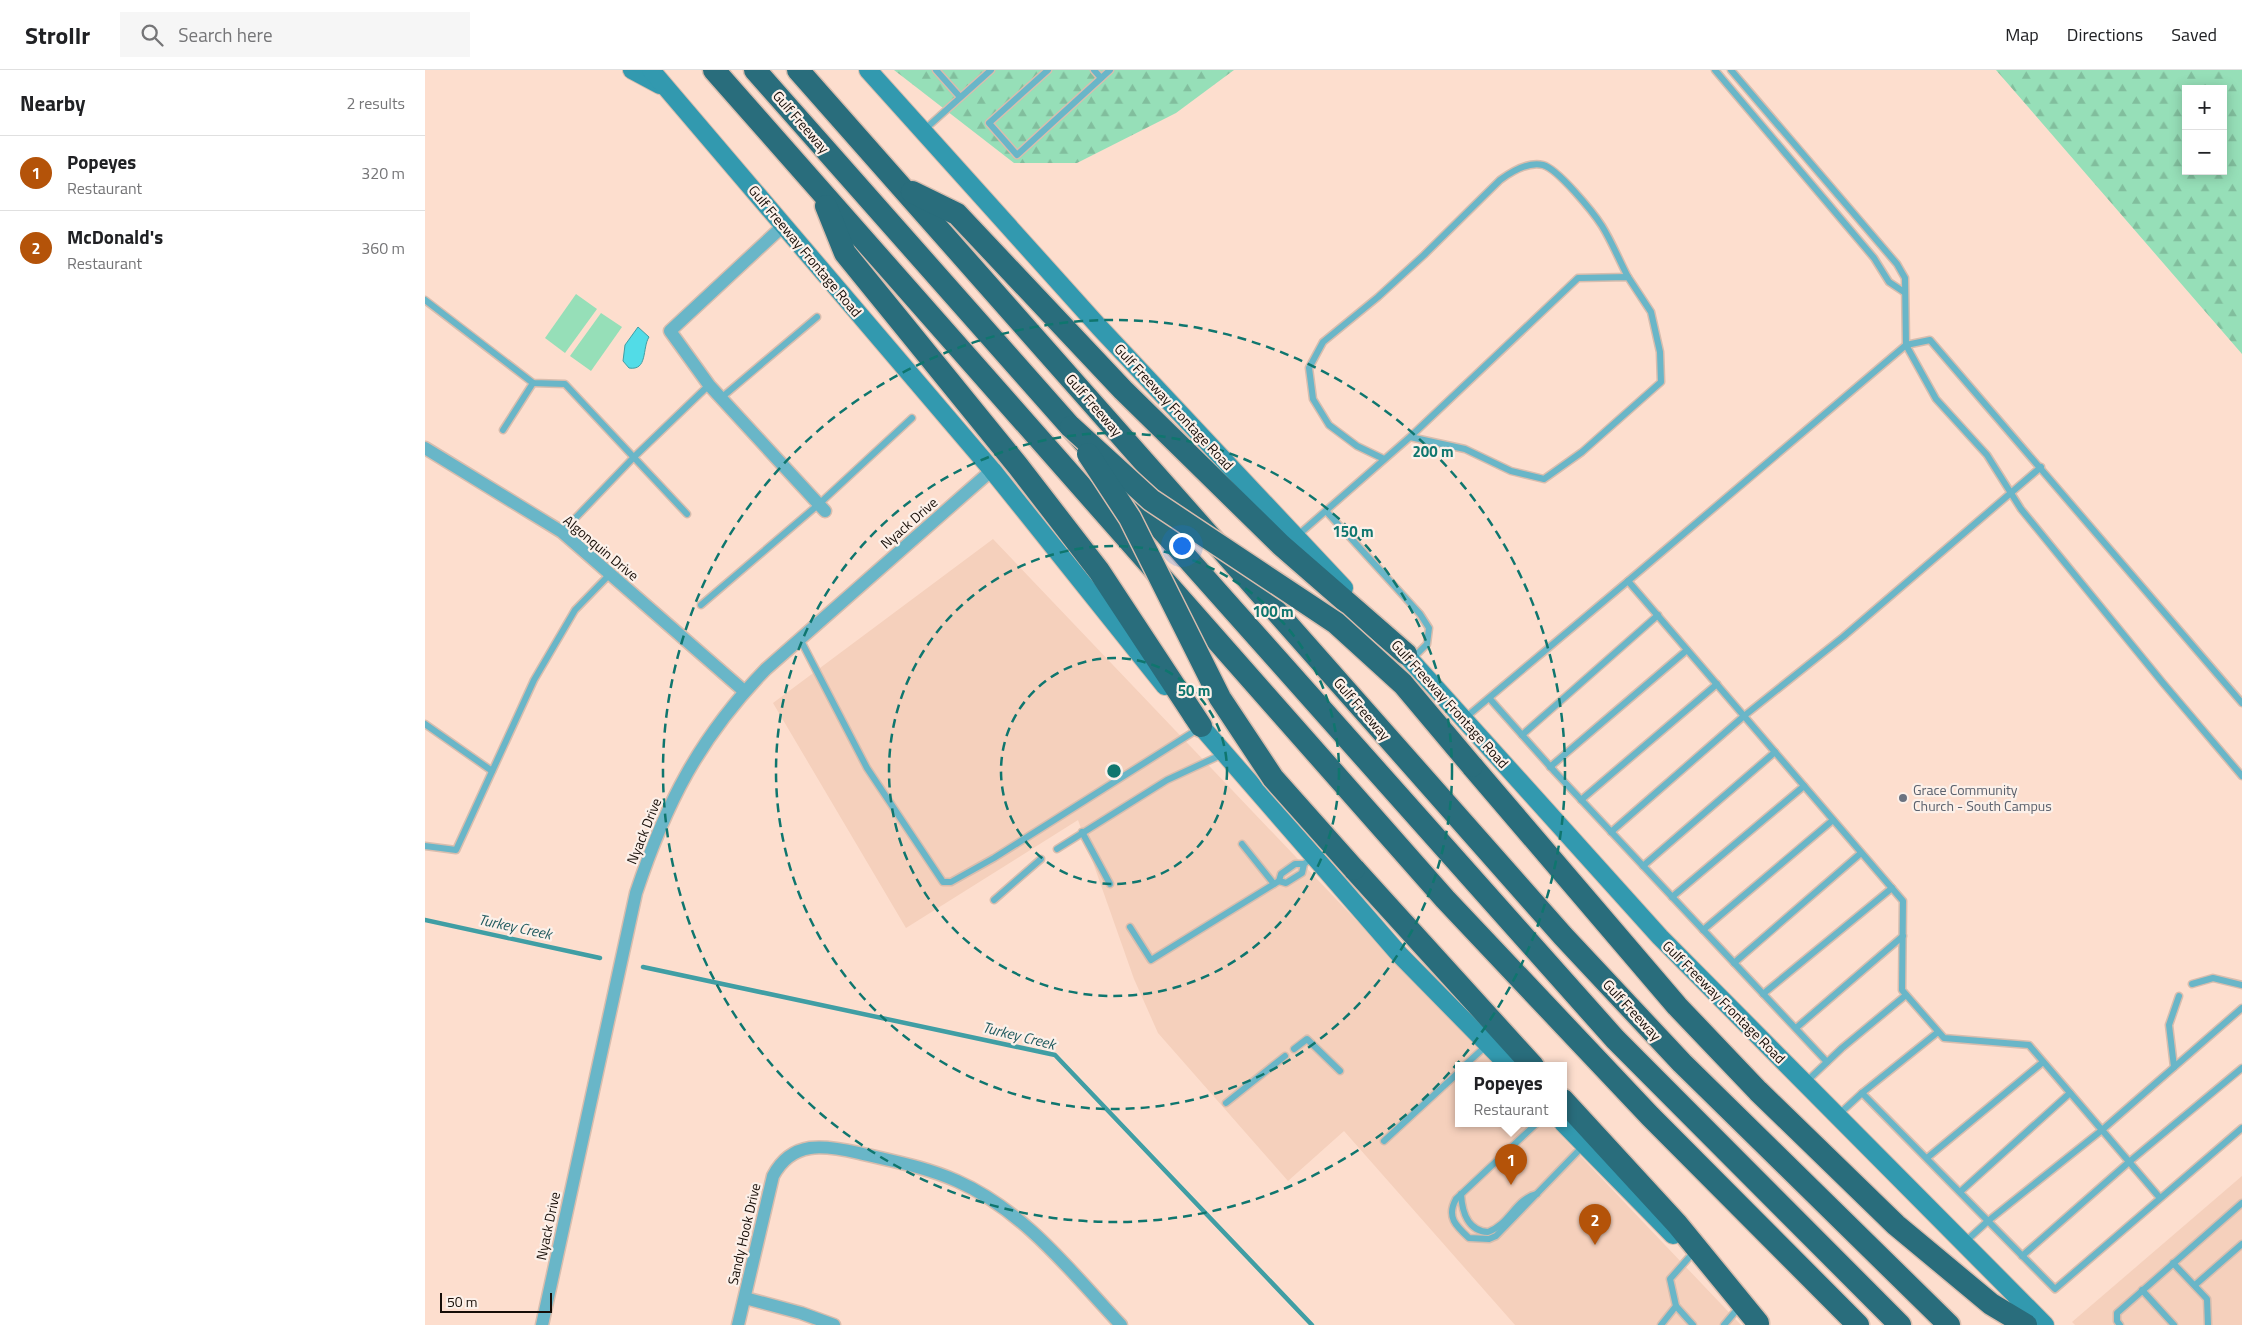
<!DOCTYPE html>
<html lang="en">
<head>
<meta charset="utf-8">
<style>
  :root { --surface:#fff; --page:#f6f6f6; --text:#202124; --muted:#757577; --line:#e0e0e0; --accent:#b45309 }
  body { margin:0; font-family:"Titillium Web",sans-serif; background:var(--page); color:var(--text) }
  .controls { position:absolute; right:15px; top:15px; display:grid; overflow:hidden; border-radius:0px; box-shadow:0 2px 12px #0003 }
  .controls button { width:45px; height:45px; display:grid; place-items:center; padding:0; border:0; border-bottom:1px solid var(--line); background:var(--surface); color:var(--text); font:25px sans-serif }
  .scale { position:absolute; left:15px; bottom:12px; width:112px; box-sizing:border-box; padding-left:5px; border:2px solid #160d07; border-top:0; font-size:14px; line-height:18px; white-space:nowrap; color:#160d07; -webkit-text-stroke:4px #fcf0e9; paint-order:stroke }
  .you { position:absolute; left:756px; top:475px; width:18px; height:18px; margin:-12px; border:4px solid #fff; border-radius:50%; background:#1a73e8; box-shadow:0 0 0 8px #1a73e833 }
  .badge { display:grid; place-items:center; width:32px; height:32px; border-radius:50%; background:var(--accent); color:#fff; font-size:16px; font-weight:700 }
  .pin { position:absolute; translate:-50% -41px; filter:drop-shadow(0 1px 2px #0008) }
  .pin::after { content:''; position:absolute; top:26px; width:18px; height:15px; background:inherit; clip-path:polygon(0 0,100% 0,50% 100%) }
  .popup { position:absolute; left:1030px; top:992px; width:112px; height:65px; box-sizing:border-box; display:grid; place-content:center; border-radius:0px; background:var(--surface); filter:drop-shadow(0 1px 4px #0005); font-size:16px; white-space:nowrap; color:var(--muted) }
  .popup b { font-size:19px; color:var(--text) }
  .popup::after { content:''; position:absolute; left:50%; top:100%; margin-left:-10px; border:10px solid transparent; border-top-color:var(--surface) }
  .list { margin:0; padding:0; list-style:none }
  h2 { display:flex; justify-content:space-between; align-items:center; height:65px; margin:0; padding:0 20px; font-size:21px }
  h2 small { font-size:16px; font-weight:400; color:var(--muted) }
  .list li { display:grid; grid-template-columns:32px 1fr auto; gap:15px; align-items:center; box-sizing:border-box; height:75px; padding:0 20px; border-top:1px solid var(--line) }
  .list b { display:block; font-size:19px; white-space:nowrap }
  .list p { margin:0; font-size:16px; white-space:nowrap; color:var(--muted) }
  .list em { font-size:16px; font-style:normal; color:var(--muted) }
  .icon { flex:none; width:28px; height:28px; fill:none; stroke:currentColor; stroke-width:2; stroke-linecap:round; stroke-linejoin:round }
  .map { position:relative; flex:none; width:1817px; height:1255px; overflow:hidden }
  header { display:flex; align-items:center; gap:30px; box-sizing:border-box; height:70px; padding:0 25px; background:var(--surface); border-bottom:1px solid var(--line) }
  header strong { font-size:24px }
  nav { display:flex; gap:28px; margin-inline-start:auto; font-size:18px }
  .search { width:350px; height:45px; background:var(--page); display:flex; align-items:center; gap:12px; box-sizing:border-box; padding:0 18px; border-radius:0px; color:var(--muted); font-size:19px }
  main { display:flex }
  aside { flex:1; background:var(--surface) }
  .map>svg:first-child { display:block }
  .built { fill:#f5d0bc }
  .forest { fill:url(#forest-firs); fill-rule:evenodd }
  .green { fill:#96dfb8 }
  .water { fill:#52dce7; stroke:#409ea4 }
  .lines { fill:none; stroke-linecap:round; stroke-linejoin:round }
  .stream { stroke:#409ea4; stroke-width:4.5 }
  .lane-casing { stroke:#d8bdae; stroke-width:9 }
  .street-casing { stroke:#d8bdae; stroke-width:15 }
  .secondary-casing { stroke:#d8bdae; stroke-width:20 }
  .highway-casing { stroke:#d8bdae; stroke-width:25 }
  .lane { stroke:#69b6c8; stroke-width:6 }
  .street { stroke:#69b6c8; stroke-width:12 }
  .secondary { stroke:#3299af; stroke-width:18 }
  .highway { stroke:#296d7c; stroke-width:22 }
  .highway-bridge-casing { stroke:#d8bdae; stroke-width:25; stroke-linecap:butt }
  .highway-bridge { stroke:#296d7c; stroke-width:22 }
  .ring { fill:none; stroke:#0f766e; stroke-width:2.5; stroke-dasharray:9 6 }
  .worship-dot { fill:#6b7280; stroke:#fcf0e9; stroke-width:2 }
  .labels { text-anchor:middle; stroke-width:4.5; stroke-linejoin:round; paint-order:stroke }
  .street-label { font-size:14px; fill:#160d07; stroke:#fcf0e9 }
  .worship-label { font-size:14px; fill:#5b616d; stroke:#fcf0e9; text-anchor:start }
  .water-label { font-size:15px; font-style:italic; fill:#1f595e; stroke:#fcf0e9 }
  .centre { fill:#0f766e; stroke:#fcf0e9; stroke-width:2.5 }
  .ring-label { font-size:15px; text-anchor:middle; font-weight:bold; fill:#0f766e; stroke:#fcf0e9; stroke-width:4.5; stroke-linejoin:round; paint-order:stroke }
</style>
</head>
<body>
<header>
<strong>Strollr</strong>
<div class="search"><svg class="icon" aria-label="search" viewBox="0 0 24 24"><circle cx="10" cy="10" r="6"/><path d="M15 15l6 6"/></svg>Search here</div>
<nav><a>Map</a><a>Directions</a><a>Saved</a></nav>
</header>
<main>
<aside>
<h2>Nearby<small>2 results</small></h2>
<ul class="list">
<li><span class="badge">1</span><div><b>Popeyes</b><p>Restaurant</p></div><em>320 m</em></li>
<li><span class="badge">2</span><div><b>McDonald's</b><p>Restaurant</p></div><em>360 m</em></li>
</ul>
</aside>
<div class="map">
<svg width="1817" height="1255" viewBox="0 0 1817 1255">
  <defs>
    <pattern id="forest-firs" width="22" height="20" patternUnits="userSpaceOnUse" patternTransform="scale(1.25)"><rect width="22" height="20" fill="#96dfb8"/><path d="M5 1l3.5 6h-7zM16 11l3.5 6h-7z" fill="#81be9d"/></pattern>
  </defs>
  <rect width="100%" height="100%" fill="#fddece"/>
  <g class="built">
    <polygon points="568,469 1070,996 1034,996 1034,1054 1125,1054 1316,1255 1090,1255 919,1061 863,1111 733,963 709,909 653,750 481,858 348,633"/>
    <polygon points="1817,1106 1817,1255 1650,1255 1647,1252"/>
  </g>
  <g class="forest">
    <polygon points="469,0 809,0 751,43 652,93 589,93"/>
    <path d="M1571,0H1817V284ZM1761,19H1798V101H1761Z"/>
  </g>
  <g class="green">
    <polygon points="151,224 172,239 140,283 120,268"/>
    <polygon points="176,243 197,257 166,301 145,286"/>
  </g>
  <path class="water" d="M213,257L224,267C217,278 223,301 204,298L198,291L200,275Z"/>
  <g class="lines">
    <g class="stream">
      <polyline points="0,850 175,888"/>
      <polyline points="218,897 630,985 887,1255"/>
    </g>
    <g class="lane-casing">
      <g id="lane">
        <polyline points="511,0 535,27"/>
        <polyline points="623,0 564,53 592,85 685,0"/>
        <polyline points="669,0 676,8"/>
        <polyline points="1290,0 1449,188 1464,212 1479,222"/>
        <polyline points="1306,0 1472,194 1480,208 1481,275 1505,270 1817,633"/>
        <polyline points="499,60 566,0"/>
        <polyline points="0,230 108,313 140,314 262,444"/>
        <polyline points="296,328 392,247"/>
        <polyline points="78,360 108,313"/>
        <path d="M959,389L932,376L904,355L888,329L884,298L898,272L953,227L999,185L1075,110C1086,102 1103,91 1118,95C1133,99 1168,142 1177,156C1187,172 1194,190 1203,207"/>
        <polyline points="901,441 995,544 1004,558 1002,574 987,589"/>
        <polyline points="137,462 209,387 284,315"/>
        <polyline points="872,466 985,367 1040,379 1086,401 1119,409 1157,382 1236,312 1235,282 1226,242 1203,207 1153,208 985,367"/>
        <polyline points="1203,511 1481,275 1511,329 1562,385 1596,439 1738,613 1817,706"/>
        <polyline points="276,535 394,434 487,348"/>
        <polyline points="375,569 442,698 518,812 526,812 569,788 773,659"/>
        <polyline points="1065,629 1130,702 1402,992"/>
        <polyline points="1040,648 1203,511 1478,831 1477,920 1519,968 1604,975 1677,1060 1817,938"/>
        <polyline points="0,654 67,701"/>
        <polyline points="1097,665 1233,545"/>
        <polyline points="1125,697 1262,580"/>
        <polyline points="1156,730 1292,614"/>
        <polyline points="657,762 685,814"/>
        <polyline points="1186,762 1319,646 1418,567 1616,397"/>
        <polyline points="817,774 849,814"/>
        <polyline points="0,776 31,780 109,610 150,540 185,504"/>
        <polyline points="632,779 742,710 798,684"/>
        <polyline points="879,794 877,803 861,813 854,811 856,804 870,794 879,794 888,787"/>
        <polyline points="1218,796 1350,682"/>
        <polyline points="1247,827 1379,716"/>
        <polyline points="569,830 616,789"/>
        <polyline points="705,857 726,890 854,811"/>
        <polyline points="1278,860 1408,750"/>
        <polyline points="1309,893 1436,783"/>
        <polyline points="1767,914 1788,908 1817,915"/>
        <polyline points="1338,924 1467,818"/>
        <polyline points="1371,958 1478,866"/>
        <polyline points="1513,962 1437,1023 1630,1219 1817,1058"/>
        <polyline points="869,979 882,969 915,1001"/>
        <polyline points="1039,996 1062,975"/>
        <polyline points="1749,997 1744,955 1754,926"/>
        <polyline points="1381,1012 1417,978 1481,925"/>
        <polyline points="801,1033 860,986"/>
        <polyline points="1412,1046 1437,1023"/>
        <path d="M1111,1054L1031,1129C1021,1147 1031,1156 1044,1168L1064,1169L1071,1166L1159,1075"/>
        <polyline points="959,1071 1034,1002"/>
        <polyline points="1502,1088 1618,992"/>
        <polyline points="1535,1122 1645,1023"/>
        <path d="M1036,1124C1037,1142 1043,1161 1063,1162C1084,1155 1091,1128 1112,1124"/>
        <polyline points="1540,1172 1563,1151 1677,1060 1735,1128"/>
        <polyline points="1267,1184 1245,1209 1251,1236 1268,1255"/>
        <polyline points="1597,1186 1704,1092 1817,998"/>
        <polyline points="1748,1193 1782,1229 1783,1255"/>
        <polyline points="1770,1215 1817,1174"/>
        <polyline points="1717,1220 1749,1255"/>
        <polyline points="1236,1255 1251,1236"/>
        <polyline points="1299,1255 1315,1236"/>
        <polyline points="1695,1255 1692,1251 1692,1243 1817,1133"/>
      </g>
    </g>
    <g class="street-casing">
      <g id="street">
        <polyline points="358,156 245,261 284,315 400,441"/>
        <polyline points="0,378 137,462 319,621"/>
        <polyline points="320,1228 376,1243 409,1255"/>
        <path d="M117,1255L211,823C241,733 274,668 341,599L567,400"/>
        <path d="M313,1255L348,1106C367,1070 399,1075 434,1083C467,1091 501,1097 532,1111C600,1141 647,1203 696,1255"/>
      </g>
    </g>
    <g class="secondary-casing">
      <g id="secondary">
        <polyline points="207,0 235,15"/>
        <polyline points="226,0 567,400 740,616"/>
        <polyline points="443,0 675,258 919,518"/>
        <polyline points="972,575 1235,867 1620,1255"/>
        <polyline points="767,646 974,884 1084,996"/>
        <polyline points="1138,1053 1248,1165"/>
      </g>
    </g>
    <g class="highway-casing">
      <g id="highway">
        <polyline points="289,0 1020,829 1225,1046 1433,1255"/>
        <polyline points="330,0 659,372"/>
        <polyline points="373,0 1138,866 1257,993 1524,1255"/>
        <polyline points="487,122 532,144 698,320 856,475 981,584"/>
        <polyline points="401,136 420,183 593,396 674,501 776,656"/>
        <polyline points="697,415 1190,969 1475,1255"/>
        <polyline points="1047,696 1252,936 1333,1021 1471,1155 1566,1234 1601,1255"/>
        <polyline points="929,799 1108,996"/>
        <polyline points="1138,1030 1252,1154 1333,1253"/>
      </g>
    </g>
    <use href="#lane" class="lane"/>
    <use href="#street" class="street"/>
    <use href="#secondary" class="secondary"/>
    <use href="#highway" class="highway"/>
    <g class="highway-bridge-casing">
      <g id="highway-bridge">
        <polyline points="646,357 726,430 911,553 978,614 1047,696"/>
        <polyline points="663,384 705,448 795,628 848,708 929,799"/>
      </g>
    </g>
    <use href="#highway-bridge" class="highway-bridge"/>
  </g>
  <g class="ring">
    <circle cx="689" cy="701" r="113"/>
    <circle cx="689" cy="701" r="225"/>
    <circle cx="689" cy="701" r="338"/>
    <circle cx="689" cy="701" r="451"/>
  </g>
  <circle class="worship-dot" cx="1478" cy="728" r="5"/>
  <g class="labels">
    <g class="street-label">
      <text transform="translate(376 52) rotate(49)" y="5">Gulf Freeway</text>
      <text transform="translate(380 181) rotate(50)" y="5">Gulf Freeway Frontage Road</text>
      <text transform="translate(669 335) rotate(49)" y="5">Gulf Freeway</text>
      <text transform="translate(749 337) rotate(47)" y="5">Gulf Freeway Frontage Road</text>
      <text transform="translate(484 453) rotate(-41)" y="5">Nyack Drive</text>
      <text transform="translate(176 478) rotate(40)" y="5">Algonquin Drive</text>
      <text transform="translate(1025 634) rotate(48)" y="5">Gulf Freeway Frontage Road</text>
      <text transform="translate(937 639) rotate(49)" y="5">Gulf Freeway</text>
      <text transform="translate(219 761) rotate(-68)" y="5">Nyack Drive</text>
      <text transform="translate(1299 932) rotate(45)" y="5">Gulf Freeway Frontage Road</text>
      <text transform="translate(1207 940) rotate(47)" y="5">Gulf Freeway</text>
      <text transform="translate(123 1156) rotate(-78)" y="5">Nyack Drive</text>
      <text transform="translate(319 1164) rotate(-77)" y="5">Sandy Hook Drive</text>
    </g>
    <g class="worship-label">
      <text x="1488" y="725">Grace Community<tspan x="1488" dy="16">Church - South Campus</tspan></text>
    </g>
    <g class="water-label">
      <text transform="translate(90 857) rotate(12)" y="5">Turkey Creek</text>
      <text transform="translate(594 966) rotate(14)" y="5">Turkey Creek</text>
    </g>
  </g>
  <circle cx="689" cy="701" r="8" class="centre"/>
  <g class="ring-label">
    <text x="1008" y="387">200 m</text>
    <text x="928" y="467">150 m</text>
    <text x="848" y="547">100 m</text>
    <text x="769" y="626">50 m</text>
  </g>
</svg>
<div class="controls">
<button>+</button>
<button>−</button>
</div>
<div class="scale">50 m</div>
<div class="you"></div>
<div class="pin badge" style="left:1086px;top:1115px">1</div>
<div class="popup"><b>Popeyes</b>Restaurant</div>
<div class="pin badge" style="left:1170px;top:1175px">2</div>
</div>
</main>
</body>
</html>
